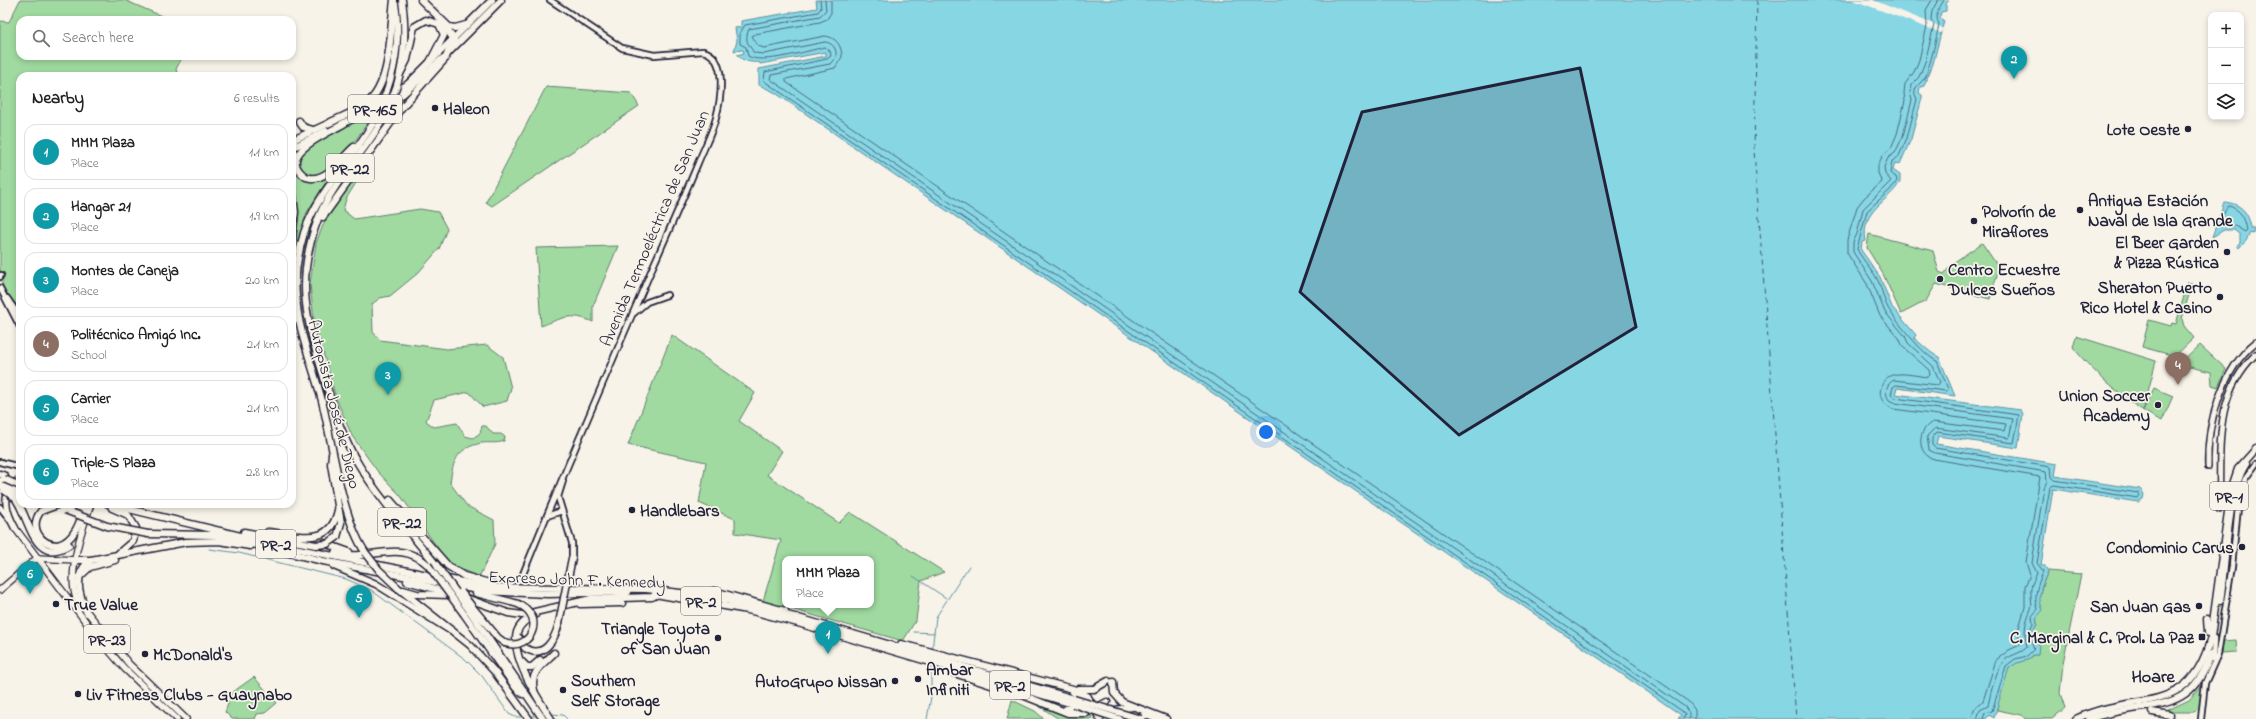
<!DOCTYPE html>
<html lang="en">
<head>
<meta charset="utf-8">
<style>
  :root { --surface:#fff; --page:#f6f6f6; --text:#202124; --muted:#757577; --line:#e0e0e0; --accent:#22223b }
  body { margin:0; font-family:"Indie Flower",sans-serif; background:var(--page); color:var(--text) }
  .controls { position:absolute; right:12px; top:12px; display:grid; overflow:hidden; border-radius:8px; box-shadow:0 2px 6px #0003 }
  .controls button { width:36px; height:36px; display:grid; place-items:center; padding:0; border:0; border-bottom:1px solid var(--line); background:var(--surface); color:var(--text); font:20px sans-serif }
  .you { position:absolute; left:1266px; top:432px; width:14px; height:14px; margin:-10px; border:3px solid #fff; border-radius:50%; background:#1a73e8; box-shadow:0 0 0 6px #1a73e833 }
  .badge { display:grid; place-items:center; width:26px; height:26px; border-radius:50%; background:var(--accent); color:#fff; font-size:13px; font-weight:700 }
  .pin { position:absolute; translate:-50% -33px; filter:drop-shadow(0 1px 2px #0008) }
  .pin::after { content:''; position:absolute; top:21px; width:14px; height:12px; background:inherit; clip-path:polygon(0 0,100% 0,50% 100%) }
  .popup { position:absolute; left:782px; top:556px; width:92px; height:52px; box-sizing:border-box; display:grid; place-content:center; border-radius:8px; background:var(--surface); filter:drop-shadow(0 1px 3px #0005); font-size:13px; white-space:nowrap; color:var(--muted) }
  .popup b { font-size:15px; color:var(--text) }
  .popup::after { content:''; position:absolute; left:50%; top:100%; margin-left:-8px; border:8px solid transparent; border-top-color:var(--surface) }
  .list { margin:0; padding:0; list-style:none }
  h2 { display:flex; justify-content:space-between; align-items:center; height:52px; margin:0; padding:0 16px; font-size:17px }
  h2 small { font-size:13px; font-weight:400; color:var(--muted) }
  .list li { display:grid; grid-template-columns:26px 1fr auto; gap:12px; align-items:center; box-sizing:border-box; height:56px; margin:0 8px 8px; padding:0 8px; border:1px solid var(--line); border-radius:12px }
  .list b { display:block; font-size:15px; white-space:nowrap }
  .list p { margin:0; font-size:13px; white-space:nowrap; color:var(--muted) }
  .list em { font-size:13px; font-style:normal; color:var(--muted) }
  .icon { flex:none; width:22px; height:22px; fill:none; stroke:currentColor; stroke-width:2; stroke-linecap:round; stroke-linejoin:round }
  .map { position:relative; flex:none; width:2256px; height:719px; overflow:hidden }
  .search { position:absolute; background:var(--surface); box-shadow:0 2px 6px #0003; left:16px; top:16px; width:280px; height:44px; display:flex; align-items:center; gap:10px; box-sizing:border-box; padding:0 14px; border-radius:12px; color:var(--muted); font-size:15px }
  .panel { position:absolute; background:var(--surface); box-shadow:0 2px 6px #0003; left:16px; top:72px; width:280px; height:436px; border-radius:12px }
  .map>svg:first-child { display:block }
  .green { fill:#a0daa0; stroke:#617e6e; fill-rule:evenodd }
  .water { fill:#87d6e4; stroke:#5f8ea0 }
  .pier { fill:#f7f3e8 }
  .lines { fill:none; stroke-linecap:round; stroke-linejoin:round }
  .shore { stroke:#4a6a7f; stroke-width:1 }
  .stream { stroke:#5f8ea0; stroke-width:1 }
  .ferry { stroke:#40586e; stroke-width:1; stroke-dasharray:5 4; stroke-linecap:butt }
  .tertiary-casing { stroke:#22223b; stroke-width:8 }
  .secondary-casing { stroke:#22223b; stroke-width:8 }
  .primary-casing { stroke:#22223b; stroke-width:8 }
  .trunk-casing { stroke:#22223b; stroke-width:9 }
  .motorway-casing { stroke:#22223b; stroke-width:9 }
  .tertiary { stroke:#f7f3e8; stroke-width:4.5 }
  .secondary { stroke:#f7f3e8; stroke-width:5 }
  .primary { stroke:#f7f3e8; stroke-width:5.5 }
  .trunk { stroke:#f7f3e8; stroke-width:6 }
  .motorway { stroke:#f7f3e8; stroke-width:6 }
  .motorway-bridge-casing { stroke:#22223b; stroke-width:9; stroke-linecap:butt }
  .motorway-bridge { stroke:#f7f3e8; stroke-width:6 }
  .marked { fill:#22223b; fill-opacity:0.2; stroke:#22223b; stroke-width:3; stroke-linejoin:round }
  .poi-dot { fill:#22223b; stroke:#f7f3e8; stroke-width:1.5 }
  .labels { text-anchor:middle; stroke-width:3.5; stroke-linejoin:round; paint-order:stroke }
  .shield { fill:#f7f3e8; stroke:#62616f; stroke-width:1 }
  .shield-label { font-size:16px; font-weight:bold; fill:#22223b }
  .poi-label { font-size:17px; font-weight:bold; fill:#22223b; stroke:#f7f3e8; text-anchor:start }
  .street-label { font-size:17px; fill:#22223b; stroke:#f7f3e8 }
  .neighbourhood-label { font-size:18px; font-weight:bold; fill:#22223b; stroke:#f7f3e8 }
</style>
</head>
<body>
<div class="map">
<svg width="2256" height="719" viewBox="0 0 2256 719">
  <rect width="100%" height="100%" fill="#f7f3e8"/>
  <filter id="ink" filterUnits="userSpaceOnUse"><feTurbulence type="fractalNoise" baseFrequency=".025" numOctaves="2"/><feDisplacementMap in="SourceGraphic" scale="8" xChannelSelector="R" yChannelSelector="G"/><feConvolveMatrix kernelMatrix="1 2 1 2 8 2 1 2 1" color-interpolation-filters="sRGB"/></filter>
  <g filter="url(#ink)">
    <g class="green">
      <path d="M20,0H124L171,20H20V56H183L176,69L178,76H20V309C13,300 0,289 2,277L0,273V21L9,22Z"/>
      <polygon points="546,87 631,93 639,106 492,206 486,202"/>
      <path d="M372,115C362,132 337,170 318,176C314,177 309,175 305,175L298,165L302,151L321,138Z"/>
      <polygon points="311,139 297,152 302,177 331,174 307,212 293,255 298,214 292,172 292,157 296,148"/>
      <path d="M364,165L365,168L346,199L343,210L354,219L420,209L438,212L447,229L439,249L418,273L390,296L380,298L372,304L373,332L380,340L447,349L487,345L503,357L511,388L507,401L483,407L469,392L434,400L426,421L434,427L457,423L465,436L473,438L480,433L482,426H486L493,434H501L505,437L504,441C497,444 489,442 482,443C457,448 453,460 450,483L467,506L494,520L495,544L479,577L456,567L445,558L400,495L378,472L352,436L336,398L314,320L310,284L316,243L329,210Z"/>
      <polygon points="1869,234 1933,251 1939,272 1944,274 1953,263 1982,243 1999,268 1990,299 1936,284 1926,301 1901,314 1883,274 1867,248"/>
      <path d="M618,246L593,306V322C571,312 562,318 541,326L536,248Z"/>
      <polygon points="2188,282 2192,284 2182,319 2184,326 2194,338 2175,356 2142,347 2149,320 2171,326 2172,323 2176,324"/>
      <path d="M672,335L755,393L739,421L782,451L767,475L839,523L850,512L944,572L921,581L916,620L903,641L763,601L781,540L735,533V519L699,503L706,462L628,445ZM785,559H871V605H785Z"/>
      <path d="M2076,336L2156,361L2143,411L2154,388L2173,396L2162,421C2133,408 2093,373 2073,347Z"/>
      <polygon points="2200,345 2226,369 2218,387 2212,385 2211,372 2190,367 2185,373 2169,366 2179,365"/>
      <path d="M2048,571L2081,574L2063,663L2060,693L2065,708L2052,719H2025L2022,715L1997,710C1998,701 2004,674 2009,668C2014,662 2023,661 2030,659L2032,655H2038L2032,633L2037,624C2034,610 2042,584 2048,571Z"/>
      <polygon points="2236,640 2237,652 2222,653 2223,641"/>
      <polygon points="937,668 1033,700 1065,715 1092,716 1091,719 1059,719 1031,701"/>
      <polygon points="254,677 277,703 265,713 257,714 255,719 232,719 225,712 228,704 227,696"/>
      <polygon points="2203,684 2200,708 2194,712 2164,712 2189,700"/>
      <polygon points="1012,700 1035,711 1044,719 1007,719"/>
    </g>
    <g class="water">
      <path d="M816,0H1949L1946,4V11L1941,12L1940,18L1944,21L1933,64L1924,86L1920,87L1919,93L1922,95V98L1911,139L1900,164L1895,163L1893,170L1900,175V182C1888,203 1860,210 1866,241L1862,242L1861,250L1880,277L1892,307L1916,335L1914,338C1922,344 1931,354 1939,357L1955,396L1897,388L1895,394L2021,410L2023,414L2018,448L1938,436L1936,444L2057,464L2055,476L2140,489L2144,494L2143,499L2138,502L2053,489L2041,565H2044L2048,571C2042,585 2036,596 2043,610L2036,618L2037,624L2032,633L2037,637L2035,643L2039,645L2038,655H2032L2030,659L2017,663L2009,668L1994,718L1989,715L1986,719H1678L1681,715L1584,648L774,92L759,85V69L826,56V52L760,64L759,62C750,63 743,61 737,55L744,53L743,50L734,51L737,41L735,28L741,27V21L817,8Z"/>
      <path d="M2224,202C2240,203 2249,212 2251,228H2254L2253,234L2250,233L2246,241L2239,248L2237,245L2240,243V235L2234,230H2224L2212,237Z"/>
    </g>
    <polygon class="pier" points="1853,0 1873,0 1943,28 1941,33"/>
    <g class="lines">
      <g class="shore">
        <path d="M820,0L821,8L818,12L745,25L740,33V44L746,47L748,56C762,65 806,51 825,47L830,51L831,56L827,59L765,72L764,81L1682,711L1685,715L1683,719"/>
        <path d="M825,0L826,10L820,16L749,29C744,41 748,43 754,53L764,54L825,42C833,43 837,49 836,57L830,64L771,75L770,79L1685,707L1689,713V719"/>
        <path d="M831,0V13L827,19L820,22L755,34L752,36L758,46L764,48L825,36C836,37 842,46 842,57L835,68L786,79V82L1689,702L1695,710V719"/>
        <path d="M1932,0L1926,10L1927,26L1919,60L1914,72L1905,84L1904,93L1905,101L1897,134L1891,148L1883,155L1878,165V173L1882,182L1864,198L1857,207L1847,240V253L1867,284L1880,316L1899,338L1903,347L1929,370L1930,375L1928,377C1914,376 1888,367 1882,385C1879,392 1880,397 1884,403L1893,409L2006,424L2004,431L1933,422C1917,429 1916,454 1934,459L2040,477L2026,562L2030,575L2025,586V607L2018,631L2020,645L2009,650L1996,660L1983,701L1975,708L1971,719"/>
        <path d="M1938,0L1932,11L1931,19L1934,25L1925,62L1919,77L1911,85L1910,93L1912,100L1903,136L1895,153L1888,158L1884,167L1885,174L1891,181L1863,209L1857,234L1853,242V252L1872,281L1885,312L1905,336L1908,343L1933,366L1940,382L1938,385L1894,380C1886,384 1884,393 1889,400L1895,403L2013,419L2009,438L1935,428L1927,436L1929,450L1935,453L2046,472L2047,481L2044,488L2032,563L2037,573C2035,578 2032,583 2031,588C2030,594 2033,605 2031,609C2024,625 2024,631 2027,647C2022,653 2013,654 2006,659C1997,665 1990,695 1988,706L1980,710L1977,719"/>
        <path d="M1944,0C1939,9 1934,14 1939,24C1937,35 1929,74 1922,81C1916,87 1912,90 1917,99L1907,138L1898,158L1892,161L1890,173L1896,177L1897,181L1890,190L1867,211L1857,249C1859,255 1872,270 1876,277C1882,287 1883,299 1888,308C1895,320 1926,358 1937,361L1948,389L1946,391L1896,385L1893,387L1891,395L1895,398L2019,415L2014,443L1937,432L1932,438V445L1935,448L2050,467L2051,477L2054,480L2138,493L2140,495L2138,498L2054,485L2050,487L2037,563L2043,571C2038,585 2033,595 2038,609L2032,616L2033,624L2029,633L2034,649L2027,656L2015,659L2006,666L1992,711L1985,713L1983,719"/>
        <path d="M2229,206C2241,210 2245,218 2247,230L2245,232L2235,226H2219L2225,210Z"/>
      </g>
      <g class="stream">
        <polyline points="209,549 239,553 346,579 371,590 465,659 482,676 509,714 515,717 525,717"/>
        <polyline points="913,576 946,598"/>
        <polyline points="914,632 934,633"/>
        <polyline points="932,650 936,617 969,566"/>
        <polyline points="552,714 563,715 567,719"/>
        <polyline points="530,716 537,716"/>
        <polyline points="927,719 931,697 931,665"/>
      </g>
      <polyline class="ferry" points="1757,0 1754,150 1796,719"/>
      <g class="tertiary-casing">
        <g id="tertiary">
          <polyline points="0,277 1,275"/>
          <polyline points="0,288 20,327"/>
          <polyline points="7,298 20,317"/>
          <polyline points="634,313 647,302 667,295"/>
          <polyline points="0,462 20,467"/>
          <polyline points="563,481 558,497 572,543 572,558"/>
          <polyline points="0,507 10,520"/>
          <polyline points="547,516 562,511"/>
          <path d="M523,574C564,472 608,371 651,271C667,235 683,199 698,163C704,148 712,133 716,118C721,99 728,57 703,51L654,55L622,48L550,0"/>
          <polyline points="2213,659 2214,638"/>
          <polyline points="2201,719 2205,683 2218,654 2232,566 2239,498 2245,479 2256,464"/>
        </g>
      </g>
      <g class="secondary-casing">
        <g id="secondary">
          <path d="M2208,467C2206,425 2222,369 2256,342"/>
          <path d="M2219,509C2222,452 2211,397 2256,354"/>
        </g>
      </g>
      <g class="primary-casing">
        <g id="primary">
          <path d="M91,504C82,529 67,572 76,598L129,664L186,719"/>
          <polyline points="15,528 98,638 124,668 177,719"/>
          <polyline points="0,590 37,558 76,560"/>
        </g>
      </g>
      <g class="trunk-casing">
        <g id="trunk">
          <polyline points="448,53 501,0"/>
          <polyline points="359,110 390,96 408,84 492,0"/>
          <polyline points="299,121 303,127 313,130"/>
          <polyline points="342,124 403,94 442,59"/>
          <polyline points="292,148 326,131"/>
          <polyline points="292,148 295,139 336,120"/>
        </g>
      </g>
      <g class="motorway-casing">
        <g id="motorway">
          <polyline points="421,0 449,27 455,28 466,25"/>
          <polyline points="400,74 407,60 414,27 426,20 439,24 444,35 430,62"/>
          <path d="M397,85C405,57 406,28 402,0"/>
          <path d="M387,90C397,61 400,34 395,4"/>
          <path d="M388,109C371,147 333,180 318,219C294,283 307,322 326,384C335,413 343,439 359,465C381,501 411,533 437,566"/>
          <path d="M331,122C343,116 357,111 367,103C392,84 390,29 394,0"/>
          <path d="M345,123C329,133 273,154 306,177C326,184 341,158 354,147"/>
          <polyline points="292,189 295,212 292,240"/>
          <polyline points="323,217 402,107 445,59 454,40 443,23"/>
          <polyline points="292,310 297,320"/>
          <polyline points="332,454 331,464 341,523 337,537"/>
          <polyline points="0,474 5,476"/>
          <polyline points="0,481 2,482"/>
          <path d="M15,498C30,517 33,567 69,545"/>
          <polyline points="390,500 448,566 464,576 493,584"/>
          <polyline points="69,504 84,509"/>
          <polyline points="108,504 274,544 487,587 646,589 714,597 795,617 1074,699"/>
          <path d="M55,506L41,511C29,526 39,545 58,545C75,541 81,519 86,504"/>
          <polyline points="112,508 128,515 136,528 133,541 119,553"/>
          <path d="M15,528C5,510 0,492 20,479"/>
          <polyline points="244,532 316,545"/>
          <path d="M268,532C296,534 330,549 338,510"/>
          <polyline points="148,534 215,535 323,561 483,591 548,594 628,592"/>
          <polyline points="324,543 349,552"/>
          <path d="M365,552C341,516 333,445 322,401C313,366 298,332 296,296C294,275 298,253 304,233C319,188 357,155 379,113"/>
          <path d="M335,553C344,554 352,556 360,555C386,553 407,545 428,565"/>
          <polyline points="76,560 91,560 186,542 219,541 250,546"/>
          <polyline points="334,566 376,584 448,629"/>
          <polyline points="79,577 90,567 115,560"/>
          <polyline points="407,581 450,593"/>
          <polyline points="398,588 470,645 494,671 529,719"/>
          <polyline points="403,590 417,594 449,595"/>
          <polyline points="714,591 785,611"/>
          <polyline points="476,593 511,602"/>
          <polyline points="655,594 748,610 798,623 1073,704"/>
          <polyline points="463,597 508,613 522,615 591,599 652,597 658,594"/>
          <path d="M2220,601C2226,566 2227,491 2246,464"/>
          <polyline points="580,604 622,603"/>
          <polyline points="473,608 498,638 505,643"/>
          <polyline points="469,610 543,719"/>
          <path d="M87,613C79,595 72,574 91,560"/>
          <polyline points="464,614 516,688 523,694"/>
          <path d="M535,615C528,619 520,623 517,632C510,656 538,699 551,719"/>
          <polyline points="2207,619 2208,633"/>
          <path d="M519,638L525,648C544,660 555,639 559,623"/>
          <polyline points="901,644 1073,689 1088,697 1100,719"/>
          <polyline points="522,662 527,667 532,667 540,660"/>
          <polyline points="954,673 1025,696 1068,713 1086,713 1107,702"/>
          <polyline points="1113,682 1114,693 1122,702 1166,719"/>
          <polyline points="1078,689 1094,689 1108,681"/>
          <path d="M534,690C529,673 543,664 554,653"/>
          <polyline points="1066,709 1077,709 1081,704 1080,696 1073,692"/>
          <polyline points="1110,711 1132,707"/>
          <polyline points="2152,712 2170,715"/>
          <polyline points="1136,719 1145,715 1157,719"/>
          <path d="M2076,719C2137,690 2190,719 2211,637L2231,490L2238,469L2256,449"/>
          <path d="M2089,719C2146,699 2190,719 2211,654"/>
        </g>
      </g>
      <use href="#tertiary" class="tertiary"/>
      <use href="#secondary" class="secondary"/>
      <use href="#primary" class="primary"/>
      <use href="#trunk" class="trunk"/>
      <use href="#motorway" class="motorway"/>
      <g class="motorway-bridge-casing">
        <g id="motorway-bridge">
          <polyline points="388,109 397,85"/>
          <polyline points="379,113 387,90"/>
          <polyline points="4,479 20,486"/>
          <polyline points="1,486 20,494"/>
          <polyline points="4,490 15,498"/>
          <polyline points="65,510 107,526 148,534"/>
          <polyline points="316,545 327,544 337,537"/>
          <polyline points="365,552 379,570 398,588"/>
          <polyline points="428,565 464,614"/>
          <polyline points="437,566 469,610"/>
          <polyline points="461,592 473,608"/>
          <polyline points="559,623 572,558"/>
          <path d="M505,643C533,653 549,610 511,602"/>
          <polyline points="1074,699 1141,719"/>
          <polyline points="1073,704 1119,719"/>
        </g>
      </g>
      <use href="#motorway-bridge" class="motorway-bridge"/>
    </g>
  </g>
  <path class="marked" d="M1580,68L1636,327L1459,435L1300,292L1362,112Z"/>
  <g class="poi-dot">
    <circle cx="435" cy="108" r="4"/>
    <circle cx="2188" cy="129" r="4"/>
    <circle cx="2080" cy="210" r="4"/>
    <circle cx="1974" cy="221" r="4"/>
    <circle cx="2227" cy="252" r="4"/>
    <circle cx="1940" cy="279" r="4"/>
    <circle cx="2220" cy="297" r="4"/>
    <circle cx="2158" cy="405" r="4"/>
    <circle cx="632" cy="510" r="4"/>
    <circle cx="2242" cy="547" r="4"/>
    <circle cx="56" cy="604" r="4"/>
    <circle cx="2199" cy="606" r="4"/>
    <rect x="2198" y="633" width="8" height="8" rx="2"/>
    <circle cx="718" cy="638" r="4"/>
    <circle cx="145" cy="654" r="4"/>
    <circle cx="918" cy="679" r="4"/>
    <circle cx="895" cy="681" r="4"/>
    <circle cx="563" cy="690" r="4"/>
    <circle cx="78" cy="694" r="4"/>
  </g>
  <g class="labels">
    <g class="shield">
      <rect x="348" y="95" width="54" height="28" rx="3"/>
      <rect x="326" y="154" width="48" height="28" rx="3"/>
      <rect x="2210" y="482" width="38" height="28" rx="3"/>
      <rect x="378" y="508" width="48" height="28" rx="3"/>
      <rect x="256" y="530" width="40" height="28" rx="3"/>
      <rect x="681" y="587" width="40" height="28" rx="3"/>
      <rect x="84" y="625" width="46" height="28" rx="3"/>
      <rect x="990" y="671" width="40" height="28" rx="3"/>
    </g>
    <g class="shield-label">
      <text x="375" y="115">PR-165</text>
      <text x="350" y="174">PR-22</text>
      <text x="2229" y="502">PR-1</text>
      <text x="402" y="528">PR-22</text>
      <text x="276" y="550">PR-2</text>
      <text x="701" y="607">PR-2</text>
      <text x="107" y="645">PR-23</text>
      <text x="1010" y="691">PR-2</text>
    </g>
    <g class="poi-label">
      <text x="443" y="114">Haleon</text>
      <text x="2180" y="135" text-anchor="end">Lote Oeste</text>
      <text x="2088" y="206">Antigua Estación<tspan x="2088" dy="20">Naval de Isla Grande</tspan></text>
      <text x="1982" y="217">Polvorín de<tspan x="1982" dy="20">Miraflores</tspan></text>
      <text x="2219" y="248" text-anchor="end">El Beer Garden<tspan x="2219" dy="20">&amp; Pizza Rústica</tspan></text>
      <text x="1948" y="275">Centro Ecuestre<tspan x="1948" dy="20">Dulces Sueños</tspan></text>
      <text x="2212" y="293" text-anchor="end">Sheraton Puerto<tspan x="2212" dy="20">Rico Hotel &amp; Casino</tspan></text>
      <text x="2150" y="401" text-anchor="end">Union Soccer<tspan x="2150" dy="20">Academy</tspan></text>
      <text x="640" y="516">Handlebars</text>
      <text x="2234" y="553" text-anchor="end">Condominio Carus</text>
      <text x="64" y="610">True Value</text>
      <text x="2191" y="612" text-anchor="end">San Juan Gas</text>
      <text x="710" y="634" text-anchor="end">Triangle Toyota<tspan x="710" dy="20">of San Juan</tspan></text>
      <text x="2194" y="643" text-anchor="end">C. Marginal &amp; C. Prol. La Paz</text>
      <text x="153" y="660">McDonald's</text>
      <text x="926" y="675">Ambar<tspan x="926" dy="20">Infiniti</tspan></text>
      <text x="571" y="686">Southern<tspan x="571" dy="20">Self Storage</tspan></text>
      <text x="887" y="687" text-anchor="end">AutoGrupo Nissan</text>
      <text x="86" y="700">Liv Fitness Clubs - Guaynabo</text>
    </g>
    <g class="street-label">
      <text transform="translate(654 228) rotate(-67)" y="6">Avenida Termoeléctrica de San Juan</text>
      <text transform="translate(335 404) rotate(76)" y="6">Autopista José de Diego</text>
      <text transform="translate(577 579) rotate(2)" y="6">Expreso John F. Kennedy</text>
    </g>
    <g class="neighbourhood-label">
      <text x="2153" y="682">Hoare</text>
    </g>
  </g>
</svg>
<div class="controls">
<button>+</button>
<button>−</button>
<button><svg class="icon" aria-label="layers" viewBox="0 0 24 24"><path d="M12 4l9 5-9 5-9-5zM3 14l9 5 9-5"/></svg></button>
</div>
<div class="you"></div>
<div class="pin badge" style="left:828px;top:654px;background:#0f9aa8">1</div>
<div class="popup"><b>MMM Plaza</b>Place</div>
<div class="pin badge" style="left:2014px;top:79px;background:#0f9aa8">2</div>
<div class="pin badge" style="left:388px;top:395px;background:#0f9aa8">3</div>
<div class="pin badge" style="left:2178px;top:385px;background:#8d6e63">4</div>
<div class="pin badge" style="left:359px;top:618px;background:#0f9aa8">5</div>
<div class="pin badge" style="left:30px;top:594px;background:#0f9aa8">6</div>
<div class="search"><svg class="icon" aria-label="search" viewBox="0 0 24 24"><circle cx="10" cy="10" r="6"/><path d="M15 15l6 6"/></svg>Search here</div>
<section class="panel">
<h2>Nearby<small>6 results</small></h2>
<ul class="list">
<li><span class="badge" style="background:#0f9aa8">1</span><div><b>MMM Plaza</b><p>Place</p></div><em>1.1 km</em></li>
<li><span class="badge" style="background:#0f9aa8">2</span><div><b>Hangar 21</b><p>Place</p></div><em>1.9 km</em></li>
<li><span class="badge" style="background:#0f9aa8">3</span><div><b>Montes de Caneja</b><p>Place</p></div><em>2.0 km</em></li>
<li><span class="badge" style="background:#8d6e63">4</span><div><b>Politécnico Amigó Inc.</b><p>School</p></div><em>2.1 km</em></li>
<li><span class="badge" style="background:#0f9aa8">5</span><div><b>Carrier</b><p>Place</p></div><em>2.1 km</em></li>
<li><span class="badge" style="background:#0f9aa8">6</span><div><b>Triple-S Plaza</b><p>Place</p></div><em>2.8 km</em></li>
</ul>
</section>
</div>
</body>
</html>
